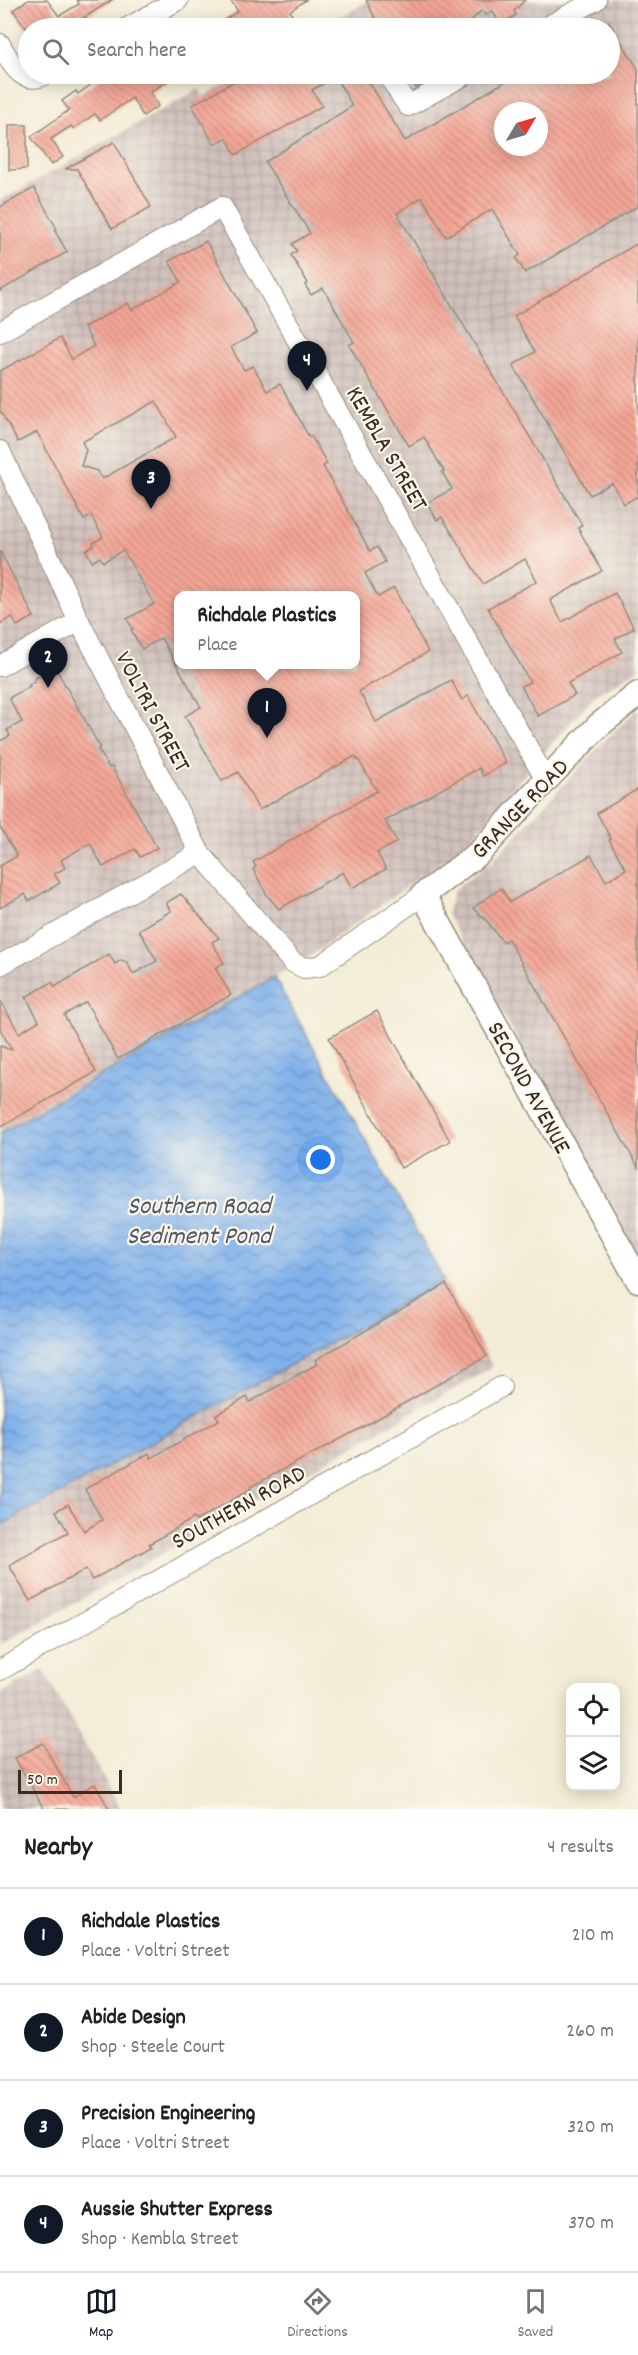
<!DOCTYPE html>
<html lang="en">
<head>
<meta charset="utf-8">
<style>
  :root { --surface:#fff; --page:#f2f2f2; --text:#202124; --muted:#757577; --line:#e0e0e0; --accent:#111827 }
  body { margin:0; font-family:Dekko,sans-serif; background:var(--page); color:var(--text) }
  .controls { position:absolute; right:18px; bottom:18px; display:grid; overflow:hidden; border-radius:12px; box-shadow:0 3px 15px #0003 }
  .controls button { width:54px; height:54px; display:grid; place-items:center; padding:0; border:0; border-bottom:2px solid var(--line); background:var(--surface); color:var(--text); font:30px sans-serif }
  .compass { position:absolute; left:494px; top:102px; width:54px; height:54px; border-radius:50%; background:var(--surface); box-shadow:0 3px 15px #0003; rotate:52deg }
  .scale { position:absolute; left:18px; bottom:15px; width:104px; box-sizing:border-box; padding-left:6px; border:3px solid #3b2a1e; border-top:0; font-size:16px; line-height:21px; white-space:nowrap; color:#3b2a1e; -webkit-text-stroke:4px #fbf7ec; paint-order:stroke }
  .you { position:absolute; left:321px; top:1160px; width:21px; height:21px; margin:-15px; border:4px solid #fff; border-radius:50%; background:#1a73e8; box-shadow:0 0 0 9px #1a73e833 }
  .badge { display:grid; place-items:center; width:39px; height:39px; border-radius:50%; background:var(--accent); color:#fff; font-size:20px; font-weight:700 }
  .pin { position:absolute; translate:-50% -50px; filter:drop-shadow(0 2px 3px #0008) }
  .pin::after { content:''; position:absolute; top:32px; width:21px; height:18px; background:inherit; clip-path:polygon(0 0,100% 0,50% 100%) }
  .popup { position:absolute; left:174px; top:591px; width:186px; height:78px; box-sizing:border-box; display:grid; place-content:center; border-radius:12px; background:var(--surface); filter:drop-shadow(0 2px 4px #0005); font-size:20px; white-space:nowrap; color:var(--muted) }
  .popup b { font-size:22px; color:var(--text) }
  .popup::after { content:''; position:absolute; left:50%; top:100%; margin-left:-12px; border:12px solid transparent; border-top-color:var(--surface) }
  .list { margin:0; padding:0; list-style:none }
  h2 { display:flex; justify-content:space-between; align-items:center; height:78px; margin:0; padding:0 24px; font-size:26px }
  h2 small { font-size:20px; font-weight:400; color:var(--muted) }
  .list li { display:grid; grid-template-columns:39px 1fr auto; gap:18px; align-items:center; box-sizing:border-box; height:96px; padding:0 24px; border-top:2px solid var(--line) }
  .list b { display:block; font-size:22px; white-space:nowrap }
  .list p { margin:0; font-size:20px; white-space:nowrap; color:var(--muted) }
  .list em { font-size:20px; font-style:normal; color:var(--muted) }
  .icon { flex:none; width:33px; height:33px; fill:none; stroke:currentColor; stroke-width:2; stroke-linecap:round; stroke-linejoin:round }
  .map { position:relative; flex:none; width:638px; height:1809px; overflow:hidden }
  .search { position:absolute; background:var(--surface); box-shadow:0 3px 15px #0003; left:18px; right:18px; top:18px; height:66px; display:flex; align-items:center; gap:15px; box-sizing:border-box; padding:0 21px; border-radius:33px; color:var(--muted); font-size:22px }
  .sheet { height:462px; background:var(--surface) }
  nav { display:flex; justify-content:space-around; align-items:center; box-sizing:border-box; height:84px; border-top:2px solid var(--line); background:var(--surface); font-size:16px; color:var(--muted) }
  nav a { display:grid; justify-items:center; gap:3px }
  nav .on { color:var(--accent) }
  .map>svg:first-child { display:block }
  .industrial { fill:url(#industrial-grid); fill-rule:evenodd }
  .water { fill:url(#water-waves); stroke:#5d6e84; stroke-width:1.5 }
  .building { fill:url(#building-back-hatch); fill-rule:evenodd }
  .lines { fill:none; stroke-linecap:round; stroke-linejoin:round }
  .minor-casing { stroke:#978b7a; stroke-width:22 }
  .major-casing { stroke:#978b7a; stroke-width:27 }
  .minor { stroke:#fff; stroke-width:20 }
  .major { stroke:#fff; stroke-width:24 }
  .labels { text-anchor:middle; stroke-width:4.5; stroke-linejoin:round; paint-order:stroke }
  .street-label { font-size:24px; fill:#3b2a1e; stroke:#fbf7ec }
  .water-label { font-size:26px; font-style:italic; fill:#535966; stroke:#fbf7ec }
</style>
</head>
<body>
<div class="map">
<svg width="638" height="1809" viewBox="0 0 638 1809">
  <defs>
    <pattern id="industrial-grid" width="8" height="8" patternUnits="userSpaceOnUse" patternTransform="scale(1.5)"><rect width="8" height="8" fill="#cfc0bb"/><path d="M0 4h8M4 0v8" fill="none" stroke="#b3a5a0"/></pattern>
    <pattern id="water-waves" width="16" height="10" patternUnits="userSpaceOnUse" patternTransform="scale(1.5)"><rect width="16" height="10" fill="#7fb1eb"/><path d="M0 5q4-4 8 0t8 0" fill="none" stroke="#6990be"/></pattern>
    <pattern id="building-back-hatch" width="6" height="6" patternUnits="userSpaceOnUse" patternTransform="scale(1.5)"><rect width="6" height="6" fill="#f4a696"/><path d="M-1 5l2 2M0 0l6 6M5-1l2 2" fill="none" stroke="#c7877a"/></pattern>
  </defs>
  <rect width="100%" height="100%" fill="#fbf7ec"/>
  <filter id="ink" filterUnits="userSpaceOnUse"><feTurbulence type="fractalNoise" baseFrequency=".0167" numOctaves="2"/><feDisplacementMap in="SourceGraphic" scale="12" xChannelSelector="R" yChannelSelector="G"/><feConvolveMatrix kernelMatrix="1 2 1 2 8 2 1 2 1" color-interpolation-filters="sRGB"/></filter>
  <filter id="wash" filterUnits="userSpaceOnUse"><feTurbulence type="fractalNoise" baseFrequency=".008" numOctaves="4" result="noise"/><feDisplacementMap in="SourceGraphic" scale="24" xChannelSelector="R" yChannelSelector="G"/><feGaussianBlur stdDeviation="1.35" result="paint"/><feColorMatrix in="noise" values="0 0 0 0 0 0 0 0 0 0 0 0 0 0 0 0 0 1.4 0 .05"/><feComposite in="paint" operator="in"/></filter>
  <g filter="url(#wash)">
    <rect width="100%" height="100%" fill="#f3ecd6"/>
    <g class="industrial">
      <path d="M370,0H638V670L596,694L523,776L469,842L309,957L0,1133V201L199,89L204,96L247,74H610V28H322ZM503,111H539V147H503ZM178,596H356V664H178Z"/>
      <polygon points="638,709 638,1256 447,914 454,890 493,860 610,735"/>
      <polygon points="444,1280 493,1367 0,1645 0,1526"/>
      <polygon points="43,1670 121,1809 0,1809 0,1694"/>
    </g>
    <polygon class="water" points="274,977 444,1280 0,1526 0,1133"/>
    <g id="blocks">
      <g class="building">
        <polygon points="28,0 47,0 59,16 79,4 77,0 112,0 77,22 81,28 26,28 13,10"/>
        <polygon points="230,0 306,0 290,11 292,15 273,27 268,18 252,28 212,28 238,11"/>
        <polygon points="366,0 525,0 514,11 516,15 500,25 493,11 485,15 482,10 464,28 380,28"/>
        <path d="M609,22L638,69V206L525,273L516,258L520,255L492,209L446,237L422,197L397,213L582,525L578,528L602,571L550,600L562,622L615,593L634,628L615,639L622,652L568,683L575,695L538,716L521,686L530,682L488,608L537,581L525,559L483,584L442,517L437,520L427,503L452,489L442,472L444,471L424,437L409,446L349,345L354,342L323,288L311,295L305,285L308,283L291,255L297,251L292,244L310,233L265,162L352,106L344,91L335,77L312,90L322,106L236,155L226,138L214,144L192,105L247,74H364L405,141L518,74H609ZM503,111H539V147H503Z"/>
        <polygon points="106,74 179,74 150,92 158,106 143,116 132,98 100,120 95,114 73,129 71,126 51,139 63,157 51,165 31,137 69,110 62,101 76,91 78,94"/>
        <polygon points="407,74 442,74 416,88"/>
        <polygon points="9,125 27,125 27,169 9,170"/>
        <polygon points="114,142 151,207 112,229 77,169 65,169"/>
        <polygon points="34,188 57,229 55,231 67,252 0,291 0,207"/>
        <path d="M206,241L257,333L231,347L244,370L253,366L267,391L280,384L309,437L311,436L327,464L323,466L370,551L377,547L385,562L365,573L378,597L394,588L428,652L359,691L376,722L451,680L462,700L468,696L506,763L483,776L479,768L385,821L397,842L377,853L386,869L352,888L343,872L279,909L267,895L253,869L256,867L253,862L377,791L358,759L357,760L355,756L259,810L238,772L222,781L185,716L201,707L161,638L142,649L131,630L133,629L127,619L154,604L123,550L103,562L100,557L92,562L86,550L94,546L93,543L103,537L91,516L84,520L37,432L18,442L0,410V371L60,338L72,359L94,346L84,327L128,303L132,310L181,282L169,261ZM156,401L176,437L102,479L97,471L81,466L86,450L82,442ZM178,596H356V664H178Z"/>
        <polygon points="638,243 638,496 624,504 612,483 590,495 513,365 535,352 514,316"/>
        <polygon points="0,551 34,617 17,626 12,617 0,624"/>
        <polygon points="55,667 100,747 98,749 109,768 112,767 157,848 140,857 135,849 103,867 90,843 61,860 65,868 54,874 60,883 29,901 25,894 0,908 0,866 17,856 0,827 0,741 10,736 7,730 22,722 9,698 30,686 29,684 35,681 34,679"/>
        <polygon points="638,789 638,1167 508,939 503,942 486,920 473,908 501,888 510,902 591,855 606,881 626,869 609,840 611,839 597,813"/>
        <polygon points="181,894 219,938 212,942 224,963 215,968 231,995 118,1059 86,1002 64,1015 96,1072 0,1127 0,1046 12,1050 0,1029 0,1000 19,1033 39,1021 26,997 52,982 55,987 109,954 115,964 121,960 127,962 133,974 157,961 139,930 171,911 166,903"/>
        <polygon points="377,1011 450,1141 401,1168 329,1038"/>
        <polygon points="446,1284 487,1356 363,1427 250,1487 251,1489 196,1521 194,1518 149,1544 151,1547 92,1580 86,1569 30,1601 9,1565 68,1532 56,1511 68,1504 84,1531 102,1520 85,1489 149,1453 151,1458 219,1420 216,1415 247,1397 250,1402 317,1364 315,1360"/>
        <polygon points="43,1743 73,1797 95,1784 109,1809 44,1809 15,1758"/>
      </g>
    </g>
  </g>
  <g filter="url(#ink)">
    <use href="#blocks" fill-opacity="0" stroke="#978b7a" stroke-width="1.5"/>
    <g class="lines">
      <g class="minor-casing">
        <g id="minor">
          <polyline points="127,28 178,0"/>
          <polyline points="545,28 596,0"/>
          <path d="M0,44C11,63 21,87 47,74"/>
          <polyline points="387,74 408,106 466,74"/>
          <polyline points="0,332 222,207 546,780"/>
          <polyline points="0,451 79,621 200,853 292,962 304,968 320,966 423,895"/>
          <polyline points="0,666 79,621"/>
          <polyline points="0,965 200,853"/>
          <polyline points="0,1670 501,1387"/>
        </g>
      </g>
      <g class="major-casing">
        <polyline id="major" points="638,694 598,726 546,780 480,852 423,895 638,1280"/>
      </g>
      <use href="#minor" class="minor"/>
      <use href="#major" class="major"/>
    </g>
  </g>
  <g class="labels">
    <g class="street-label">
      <text transform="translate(388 448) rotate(60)" y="8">KEMBLA STREET</text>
      <text transform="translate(154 711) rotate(62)" y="8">VOLTRI STREET</text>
      <text transform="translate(519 808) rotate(-46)" y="8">GRANGE ROAD</text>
      <text transform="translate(530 1087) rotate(61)" y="8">SECOND AVENUE</text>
      <text transform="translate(238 1506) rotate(-29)" y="8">SOUTHERN ROAD</text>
    </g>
    <g class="water-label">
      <text x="199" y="1213">Southern Road<tspan x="199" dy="30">Sediment Pond</tspan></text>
    </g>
  </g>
</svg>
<div class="controls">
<button><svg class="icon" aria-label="locate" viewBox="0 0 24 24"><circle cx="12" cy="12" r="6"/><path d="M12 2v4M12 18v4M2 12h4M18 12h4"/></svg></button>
<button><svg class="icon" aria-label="layers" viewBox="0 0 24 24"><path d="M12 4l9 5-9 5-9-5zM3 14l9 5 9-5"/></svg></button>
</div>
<svg class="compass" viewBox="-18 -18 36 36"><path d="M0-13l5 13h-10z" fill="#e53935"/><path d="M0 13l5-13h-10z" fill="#757577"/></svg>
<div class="scale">50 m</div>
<div class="you"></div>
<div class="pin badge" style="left:267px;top:738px">1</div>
<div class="popup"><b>Richdale Plastics</b>Place</div>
<div class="pin badge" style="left:48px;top:688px">2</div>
<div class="pin badge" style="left:151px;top:509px">3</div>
<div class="pin badge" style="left:307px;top:391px">4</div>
<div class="search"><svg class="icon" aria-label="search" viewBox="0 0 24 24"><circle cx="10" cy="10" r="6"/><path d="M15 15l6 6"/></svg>Search here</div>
</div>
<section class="sheet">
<h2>Nearby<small>4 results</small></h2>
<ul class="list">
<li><span class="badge">1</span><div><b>Richdale Plastics</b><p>Place · Voltri Street</p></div><em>210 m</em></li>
<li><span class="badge">2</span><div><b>Abide Design</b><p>Shop · Steele Court</p></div><em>260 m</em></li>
<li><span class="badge">3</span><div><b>Precision Engineering</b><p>Place · Voltri Street</p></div><em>320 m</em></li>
<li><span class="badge">4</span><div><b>Aussie Shutter Express</b><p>Shop · Kembla Street</p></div><em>370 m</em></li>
</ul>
</section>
<nav>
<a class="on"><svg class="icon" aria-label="map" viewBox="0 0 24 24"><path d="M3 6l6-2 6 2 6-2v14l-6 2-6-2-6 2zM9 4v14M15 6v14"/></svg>Map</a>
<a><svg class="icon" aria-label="directions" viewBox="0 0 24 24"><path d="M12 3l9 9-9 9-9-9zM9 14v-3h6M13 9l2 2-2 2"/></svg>Directions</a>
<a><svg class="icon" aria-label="saved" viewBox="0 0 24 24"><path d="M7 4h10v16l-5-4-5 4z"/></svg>Saved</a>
</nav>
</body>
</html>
